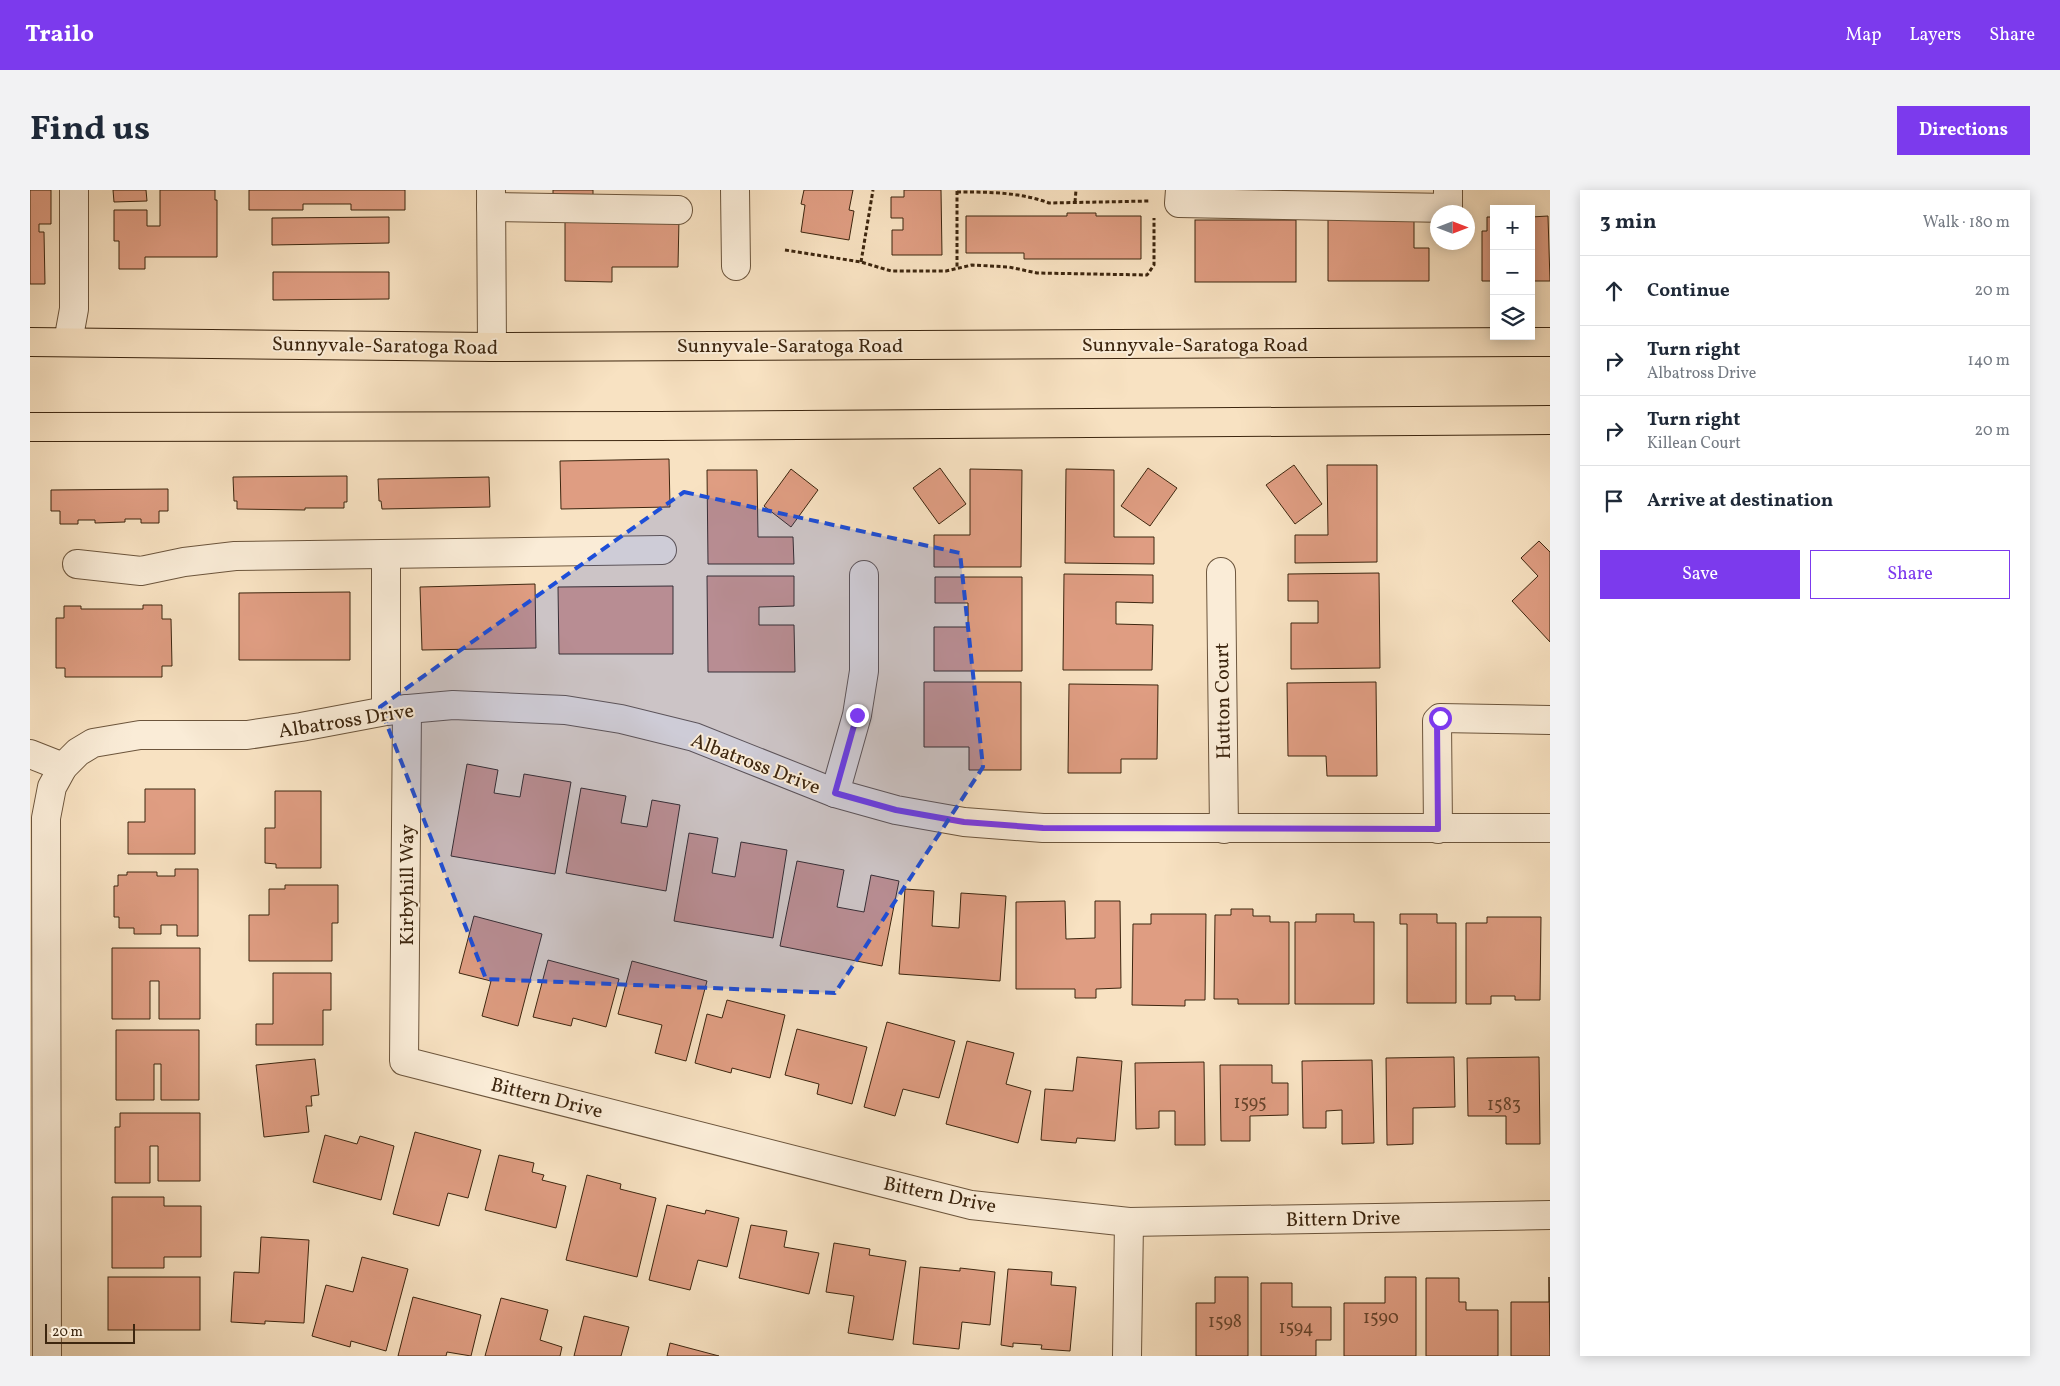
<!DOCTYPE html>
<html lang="en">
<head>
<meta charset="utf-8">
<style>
  :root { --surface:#fff; --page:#f2f2f3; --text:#1f2937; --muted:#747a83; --line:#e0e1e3; --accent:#7c3aed }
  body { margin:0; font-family:Vollkorn,serif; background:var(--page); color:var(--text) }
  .controls { position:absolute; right:15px; top:15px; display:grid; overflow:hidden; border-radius:0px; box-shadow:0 2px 12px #0003 }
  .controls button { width:45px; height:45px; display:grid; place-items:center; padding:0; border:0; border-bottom:1px solid var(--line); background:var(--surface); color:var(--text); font:25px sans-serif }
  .compass { position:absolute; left:1400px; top:15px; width:45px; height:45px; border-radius:50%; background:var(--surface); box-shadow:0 2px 12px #0003; rotate:90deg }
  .scale { position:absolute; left:15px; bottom:12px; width:90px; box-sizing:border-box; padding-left:5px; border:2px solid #3d260f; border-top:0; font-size:14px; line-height:18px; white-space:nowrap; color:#3d260f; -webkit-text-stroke:4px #faecd7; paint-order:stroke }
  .stop { position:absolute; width:15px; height:15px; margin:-11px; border:4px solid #7c3aed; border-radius:50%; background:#fff }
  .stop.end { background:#7c3aed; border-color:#fff; box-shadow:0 1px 5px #0008 }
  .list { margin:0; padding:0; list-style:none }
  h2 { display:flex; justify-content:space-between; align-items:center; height:65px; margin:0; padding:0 20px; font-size:21px }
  h2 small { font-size:16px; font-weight:400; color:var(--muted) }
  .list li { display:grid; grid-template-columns:32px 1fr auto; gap:15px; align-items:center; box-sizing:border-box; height:70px; padding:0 20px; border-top:1px solid var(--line) }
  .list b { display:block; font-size:19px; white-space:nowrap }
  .list p { margin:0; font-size:16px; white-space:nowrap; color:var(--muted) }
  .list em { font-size:16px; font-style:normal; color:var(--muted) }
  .actions { display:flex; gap:10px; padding:15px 20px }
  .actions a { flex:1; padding:11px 0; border:1px solid var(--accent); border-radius:0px; text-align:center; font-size:18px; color:var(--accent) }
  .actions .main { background:var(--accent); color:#fff }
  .icon { flex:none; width:28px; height:28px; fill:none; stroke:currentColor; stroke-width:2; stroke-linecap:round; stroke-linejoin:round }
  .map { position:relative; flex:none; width:1520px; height:1166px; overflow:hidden; border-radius:0px }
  header { display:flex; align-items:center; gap:30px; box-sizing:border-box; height:70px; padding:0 25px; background:var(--accent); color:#fff }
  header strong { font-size:24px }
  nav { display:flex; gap:28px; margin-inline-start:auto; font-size:18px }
  .intro { display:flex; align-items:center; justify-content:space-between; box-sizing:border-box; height:120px; padding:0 30px }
  h1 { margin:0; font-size:35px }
  .button { padding:12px 22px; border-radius:0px; background:var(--accent); color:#fff; font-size:18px; font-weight:700 }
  main { display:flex; gap:30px; padding:0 30px }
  aside { flex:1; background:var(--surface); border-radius:0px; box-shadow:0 2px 12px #0003 }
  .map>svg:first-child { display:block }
  .building { fill:#df9d82; stroke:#3d260f }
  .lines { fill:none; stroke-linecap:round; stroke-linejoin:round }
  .minor-casing { stroke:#6c553c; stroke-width:30 }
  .major-casing { stroke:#3d260f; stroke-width:30 }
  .path { stroke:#3d260f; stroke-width:3; stroke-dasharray:4 2.5; stroke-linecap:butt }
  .minor { stroke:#faecd7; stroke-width:28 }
  .major { stroke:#f8e2c2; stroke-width:28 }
  .route { stroke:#7c3aed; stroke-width:6 }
  .marked { fill:#1d4ed8; fill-opacity:0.2; stroke:#1d4ed8; stroke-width:4; stroke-dasharray:10 6; stroke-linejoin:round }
  .labels { text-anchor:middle; stroke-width:4; stroke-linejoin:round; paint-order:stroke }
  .number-label { font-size:18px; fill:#66442c }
  .street-label { font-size:20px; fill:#3d260f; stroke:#faecd7 }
</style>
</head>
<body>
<header>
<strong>Trailo</strong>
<nav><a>Map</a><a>Layers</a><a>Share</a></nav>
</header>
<div class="intro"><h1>Find us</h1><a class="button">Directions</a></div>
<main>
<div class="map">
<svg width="1520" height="1166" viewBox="0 0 1520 1166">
  <rect width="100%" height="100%" fill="#f8e2c2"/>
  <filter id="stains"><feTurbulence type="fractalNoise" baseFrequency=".004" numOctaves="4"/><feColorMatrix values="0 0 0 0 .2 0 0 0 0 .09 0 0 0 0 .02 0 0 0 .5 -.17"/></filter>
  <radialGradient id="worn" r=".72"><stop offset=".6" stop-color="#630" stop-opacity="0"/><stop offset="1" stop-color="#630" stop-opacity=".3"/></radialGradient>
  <g class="building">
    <polygon points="0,0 21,0 21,34 9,34 9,42 14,42 15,94 0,94"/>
    <polygon points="83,0 116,0 117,11 84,12"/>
    <polygon points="130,0 185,0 185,10 187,10 187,67 115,67 115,79 89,79 89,51 84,51 84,20 117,20 117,36 130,36"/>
    <polygon points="219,0 375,0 375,20 321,20 321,14 273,14 273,20 219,20"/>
    <polygon points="523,0 563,0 563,7 523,6"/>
    <polygon points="774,0 823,0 819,20 824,21 819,50 771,42 775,15 771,14"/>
    <polygon points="874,0 911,0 912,65 862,65 862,40 873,40 873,28 861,28 861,7 874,7"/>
    <polygon points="1037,23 1066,23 1066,26 1111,26 1111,69 994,69 994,63 936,63 936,26 1037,26"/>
    <polygon points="1518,26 1520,91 1501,91 1501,27"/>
    <polygon points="359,27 359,53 242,55 242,28"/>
    <polygon points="535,27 649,28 648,77 582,77 582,92 535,91"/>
    <polygon points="1457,27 1464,27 1464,91 1452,91 1452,41 1457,41"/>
    <polygon points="1298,29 1384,29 1384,58 1399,58 1399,91 1298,91"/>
    <rect x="1165" y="30" width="101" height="62"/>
    <polygon points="243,82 359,82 359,109 243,110"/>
    <polygon points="639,269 640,317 531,319 530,271"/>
    <polygon points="1264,275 1292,314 1265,334 1236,295"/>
    <polygon points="1297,275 1347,275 1347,372 1265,373 1265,345 1298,345"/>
    <polygon points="910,278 936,314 909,334 883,298"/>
    <polygon points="1118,278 1147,298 1120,336 1091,316"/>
    <polygon points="761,279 788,300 761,337 734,316"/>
    <polygon points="940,279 992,280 991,377 904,377 904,345 940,345"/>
    <polygon points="1036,279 1084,280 1084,347 1124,347 1124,374 1035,373"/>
    <polygon points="677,280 727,280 728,347 763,347 764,374 678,374"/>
    <polygon points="317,286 317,312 314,312 314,318 275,318 275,320 207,319 207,311 204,311 203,287"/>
    <polygon points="459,287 460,317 352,319 351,311 349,311 348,289"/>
    <polygon points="138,299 138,321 129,321 129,333 111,333 111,329 95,329 95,332 65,333 65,330 48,330 48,334 30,334 30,321 21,321 21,300"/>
    <polygon points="1509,351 1520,362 1520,452 1482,411 1508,386 1491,368"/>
    <polygon points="1349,383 1350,478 1261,479 1261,433 1288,433 1288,411 1258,411 1258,384"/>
    <polygon points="1034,384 1123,385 1123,413 1086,412 1086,434 1123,435 1122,480 1033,480"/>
    <polygon points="677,386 764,386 764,416 729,417 729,435 764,435 765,482 678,482"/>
    <polygon points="905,387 992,387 992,481 904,481 904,437 938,437 938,413 905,413"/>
    <polygon points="505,394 506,458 392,460 390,397"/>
    <polygon points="643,396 643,464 529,464 528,397"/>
    <polygon points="320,402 320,470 209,470 209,403"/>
    <polygon points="113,415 132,415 132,429 141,429 142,476 132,476 132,487 35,487 35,478 26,478 26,428 34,428 34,416 51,416 51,419 113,419"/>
    <polygon points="894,492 991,492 991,580 939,580 939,557 894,557"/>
    <polygon points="1346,492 1347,586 1297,586 1296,566 1258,566 1257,493"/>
    <polygon points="1039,494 1128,495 1127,569 1091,569 1091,583 1038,583"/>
    <polygon points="437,574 468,580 464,603 490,607 494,584 541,592 525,684 421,666"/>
    <polygon points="551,598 596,606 591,633 617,637 622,610 650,615 636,701 536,683"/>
    <polygon points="115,599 165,599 165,664 98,664 98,632 115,632"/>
    <polygon points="245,601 291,601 291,678 246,678 246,674 235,673 235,638 245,638"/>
    <polygon points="659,643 688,648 682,683 705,687 711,652 757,660 743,748 644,731"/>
    <polygon points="767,671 814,680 807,717 834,722 841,685 869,691 852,776 750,756"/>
    <polygon points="145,679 168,679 168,746 147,746 147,735 131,735 131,744 104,744 104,738 89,738 89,727 84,727 84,696 88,696 88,685 97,685 97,682 127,682 127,686 145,686"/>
    <polygon points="255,695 308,695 308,733 302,733 302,771 219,771 219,725 239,725 239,699 255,699"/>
    <polygon points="875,699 904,701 902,736 929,738 931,703 976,706 970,791 869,784"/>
    <polygon points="1035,711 1036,749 1065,748 1065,711 1090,711 1091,798 1066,799 1066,808 1045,808 1045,799 986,799 986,712"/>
    <polygon points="1201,719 1223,719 1223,726 1240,726 1240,732 1259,732 1259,814 1208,814 1208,809 1184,809 1185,725 1201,725"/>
    <polygon points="1121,724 1176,724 1175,810 1155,810 1155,816 1102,815 1103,734 1121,734"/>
    <polygon points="1286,724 1324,724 1324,732 1344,732 1344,814 1265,814 1265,732 1286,732"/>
    <polygon points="1370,724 1407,724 1407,733 1426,733 1426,813 1377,813 1377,734 1370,734"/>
    <polygon points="444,726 512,744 488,836 452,826 461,791 429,783"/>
    <polygon points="1457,727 1511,727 1510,810 1485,810 1485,806 1461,806 1461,814 1436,814 1436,733 1457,733"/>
    <polygon points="82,758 170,758 170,829 129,829 129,791 120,791 120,829 82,829"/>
    <polygon points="518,770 589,789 576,837 543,828 541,836 503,827"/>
    <polygon points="602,771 677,791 656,871 625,863 632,835 588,824"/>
    <polygon points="243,783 301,783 301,820 293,820 293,855 226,855 226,834 243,834"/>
    <polygon points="697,810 755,825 740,888 702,878 701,883 665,873 677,824 692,828"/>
    <polygon points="857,832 925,851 909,908 873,899 865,926 834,917"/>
    <polygon points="767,839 837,857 822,914 787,904 789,894 755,885"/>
    <polygon points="86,840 169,840 169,910 131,910 131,874 124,874 124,910 86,910"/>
    <polygon points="937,851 984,863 976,894 1001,901 988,953 916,934"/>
    <polygon points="1047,867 1092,871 1085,951 1047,948 1046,953 1011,950 1015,899 1043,901"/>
    <polygon points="1424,867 1425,917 1383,918 1383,954 1357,955 1356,868"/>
    <polygon points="1509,867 1510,954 1476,954 1476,926 1438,926 1437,868"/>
    <polygon points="285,869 289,905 281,906 282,916 276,916 279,942 234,947 226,875"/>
    <polygon points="1342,870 1344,953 1312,954 1312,920 1296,921 1296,938 1273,938 1272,871"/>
    <polygon points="1174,872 1175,955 1145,955 1145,921 1129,921 1129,938 1106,939 1105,873"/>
    <polygon points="1190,875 1242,875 1242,893 1258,893 1258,925 1220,926 1220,951 1191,951"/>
    <polygon points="90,923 170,923 170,991 128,991 128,956 120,956 120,993 85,993 85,937 90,937"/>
    <polygon points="385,942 451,960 438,1008 418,1003 409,1036 363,1024"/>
    <polygon points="295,945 327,954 330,946 364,956 351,1010 283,992"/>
    <polygon points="469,965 504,973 502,982 514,985 512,990 536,996 526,1038 455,1020"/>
    <polygon points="557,985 591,994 590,999 626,1008 607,1087 536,1070"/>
    <polygon points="82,1007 134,1007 134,1016 171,1016 171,1067 134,1067 134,1078 82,1078"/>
    <polygon points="637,1015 675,1024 676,1020 709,1028 697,1077 668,1070 660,1100 619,1090"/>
    <polygon points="721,1035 757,1041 754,1057 789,1063 779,1104 709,1088"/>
    <polygon points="231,1047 279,1050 274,1133 235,1131 235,1134 201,1132 204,1082 229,1083"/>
    <polygon points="804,1053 840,1059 839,1065 876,1071 863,1150 818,1143 824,1106 796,1102"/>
    <polygon points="332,1067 378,1079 356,1161 321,1151 320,1157 282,1146 296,1095 323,1102"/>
    <polygon points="890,1077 930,1081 930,1078 965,1082 960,1135 932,1132 929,1159 883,1154"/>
    <polygon points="978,1079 1022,1082 1021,1095 1046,1097 1040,1161 1011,1159 1012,1155 983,1153 983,1157 971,1155"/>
    <rect x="78" y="1087" width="92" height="53"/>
    <polygon points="1185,1087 1218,1087 1218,1166 1166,1166 1166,1113 1185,1113"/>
    <polygon points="1355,1087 1386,1087 1386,1166 1314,1166 1314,1113 1355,1113"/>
    <polygon points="1519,1087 1520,1166 1481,1166 1481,1112 1519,1112"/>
    <polygon points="1396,1088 1429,1088 1429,1112 1436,1112 1436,1120 1468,1120 1468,1166 1396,1166"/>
    <polygon points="1231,1093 1262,1093 1262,1117 1301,1117 1301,1150 1286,1150 1286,1166 1231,1166"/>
    <polygon points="383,1107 451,1125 441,1166 417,1162 416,1166 368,1166"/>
    <polygon points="471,1108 518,1120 510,1150 532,1157 530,1166 455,1166"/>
    <polygon points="554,1126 599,1137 591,1166 544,1166"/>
    <polygon points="640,1153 689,1166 637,1166"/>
  </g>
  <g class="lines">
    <g class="minor-casing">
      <g id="minor">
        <polyline points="461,0 462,157"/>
        <polyline points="705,0 706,76"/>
        <polyline points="1150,0 1149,13 1418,18 1418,0"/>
        <polyline points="461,17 648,20"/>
        <polyline points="38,152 44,119 44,0"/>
        <polyline points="356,364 356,521"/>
        <polyline points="47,374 111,381 154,372 205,366 632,360"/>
        <polyline points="1191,382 1194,639"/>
        <polyline points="377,519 374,871 941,1015 1099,1032 1520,1025"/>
        <polyline points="0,564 33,577"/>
        <polyline points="805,603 827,525 834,481 834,385"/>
        <polyline points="1408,639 1407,531 1410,528 1520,530"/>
        <polyline points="17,1166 16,628 22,597 33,577 48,562 63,553 110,545 217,545 271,537 356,521 423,515 535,520 591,529 664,547 805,603 866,620 934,632 1013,638 1520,638"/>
        <polyline points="1097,1166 1099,1032"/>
      </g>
    </g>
    <g class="major-casing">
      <g id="major">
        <polyline points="0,152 462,157 1520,152"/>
        <polyline points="0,237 629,236 1520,230"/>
      </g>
    </g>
    <g class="path">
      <polyline points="927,1 927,78"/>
      <path d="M927,2C958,2 990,2 1019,13L1120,11"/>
      <polyline points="1045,12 1046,0"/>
      <polyline points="755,60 831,72 861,81 916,81 942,75 979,77 1007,83 1117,85 1124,75 1124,28"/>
      <polyline points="831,72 843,0"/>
    </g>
    <use href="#minor" class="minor"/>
    <use href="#major" class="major"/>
  </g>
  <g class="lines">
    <polyline class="route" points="827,525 805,603 866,620 934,632 1013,638 1408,639 1407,531 1410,528"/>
  </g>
  <path class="marked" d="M654,302L930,363L953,577L805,803L456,789L350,517Z"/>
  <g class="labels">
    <g class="number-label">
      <text x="1220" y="918">1595</text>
      <text x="1474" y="920">1583</text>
      <text x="1351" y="1133">1590</text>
      <text x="1195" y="1137">1598</text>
      <text x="1266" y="1143">1594</text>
    </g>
    <g class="street-label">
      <text x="1165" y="161">Sunnyvale-Saratoga Road</text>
      <text transform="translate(355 155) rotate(1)" y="7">Sunnyvale-Saratoga Road</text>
      <text x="760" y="162">Sunnyvale-Saratoga Road</text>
      <text transform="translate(1192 511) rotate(-91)" y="7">Hutton Court</text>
      <text transform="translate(316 530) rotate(-9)" y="7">Albatross Drive</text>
      <text transform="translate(726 573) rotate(21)" y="7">Albatross Drive</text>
      <text transform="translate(376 695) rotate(-90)" y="7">Kirbyhill Way</text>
      <text transform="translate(517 907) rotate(14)" y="7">Bittern Drive</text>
      <text transform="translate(910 1004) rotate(12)" y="7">Bittern Drive</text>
      <text transform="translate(1313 1028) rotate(-1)" y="7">Bittern Drive</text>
    </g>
  </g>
  <rect width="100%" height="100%" filter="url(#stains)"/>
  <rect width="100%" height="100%" fill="url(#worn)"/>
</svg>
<div class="controls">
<button>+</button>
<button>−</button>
<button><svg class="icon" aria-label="layers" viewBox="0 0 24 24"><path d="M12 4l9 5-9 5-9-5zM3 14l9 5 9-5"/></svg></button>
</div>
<svg class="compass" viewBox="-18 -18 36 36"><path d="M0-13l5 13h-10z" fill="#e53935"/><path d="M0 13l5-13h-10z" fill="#747a83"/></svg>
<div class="scale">20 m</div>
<div class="stop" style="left:1410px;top:528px"></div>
<div class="stop end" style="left:827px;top:525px"></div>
</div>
<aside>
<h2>3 min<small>Walk · 180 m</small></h2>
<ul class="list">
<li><svg class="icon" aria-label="ahead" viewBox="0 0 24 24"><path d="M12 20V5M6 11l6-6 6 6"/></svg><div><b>Continue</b></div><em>20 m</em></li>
<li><svg class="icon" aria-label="right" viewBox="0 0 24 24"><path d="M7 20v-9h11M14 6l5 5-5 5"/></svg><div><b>Turn right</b><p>Albatross Drive</p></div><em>140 m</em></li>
<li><svg class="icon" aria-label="right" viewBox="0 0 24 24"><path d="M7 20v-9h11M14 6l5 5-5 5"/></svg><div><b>Turn right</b><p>Killean Court</p></div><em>20 m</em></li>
<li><svg class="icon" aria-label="arrive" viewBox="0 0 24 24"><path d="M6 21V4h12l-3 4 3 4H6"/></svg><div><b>Arrive at destination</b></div></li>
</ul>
<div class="actions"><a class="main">Save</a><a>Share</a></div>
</aside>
</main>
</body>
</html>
